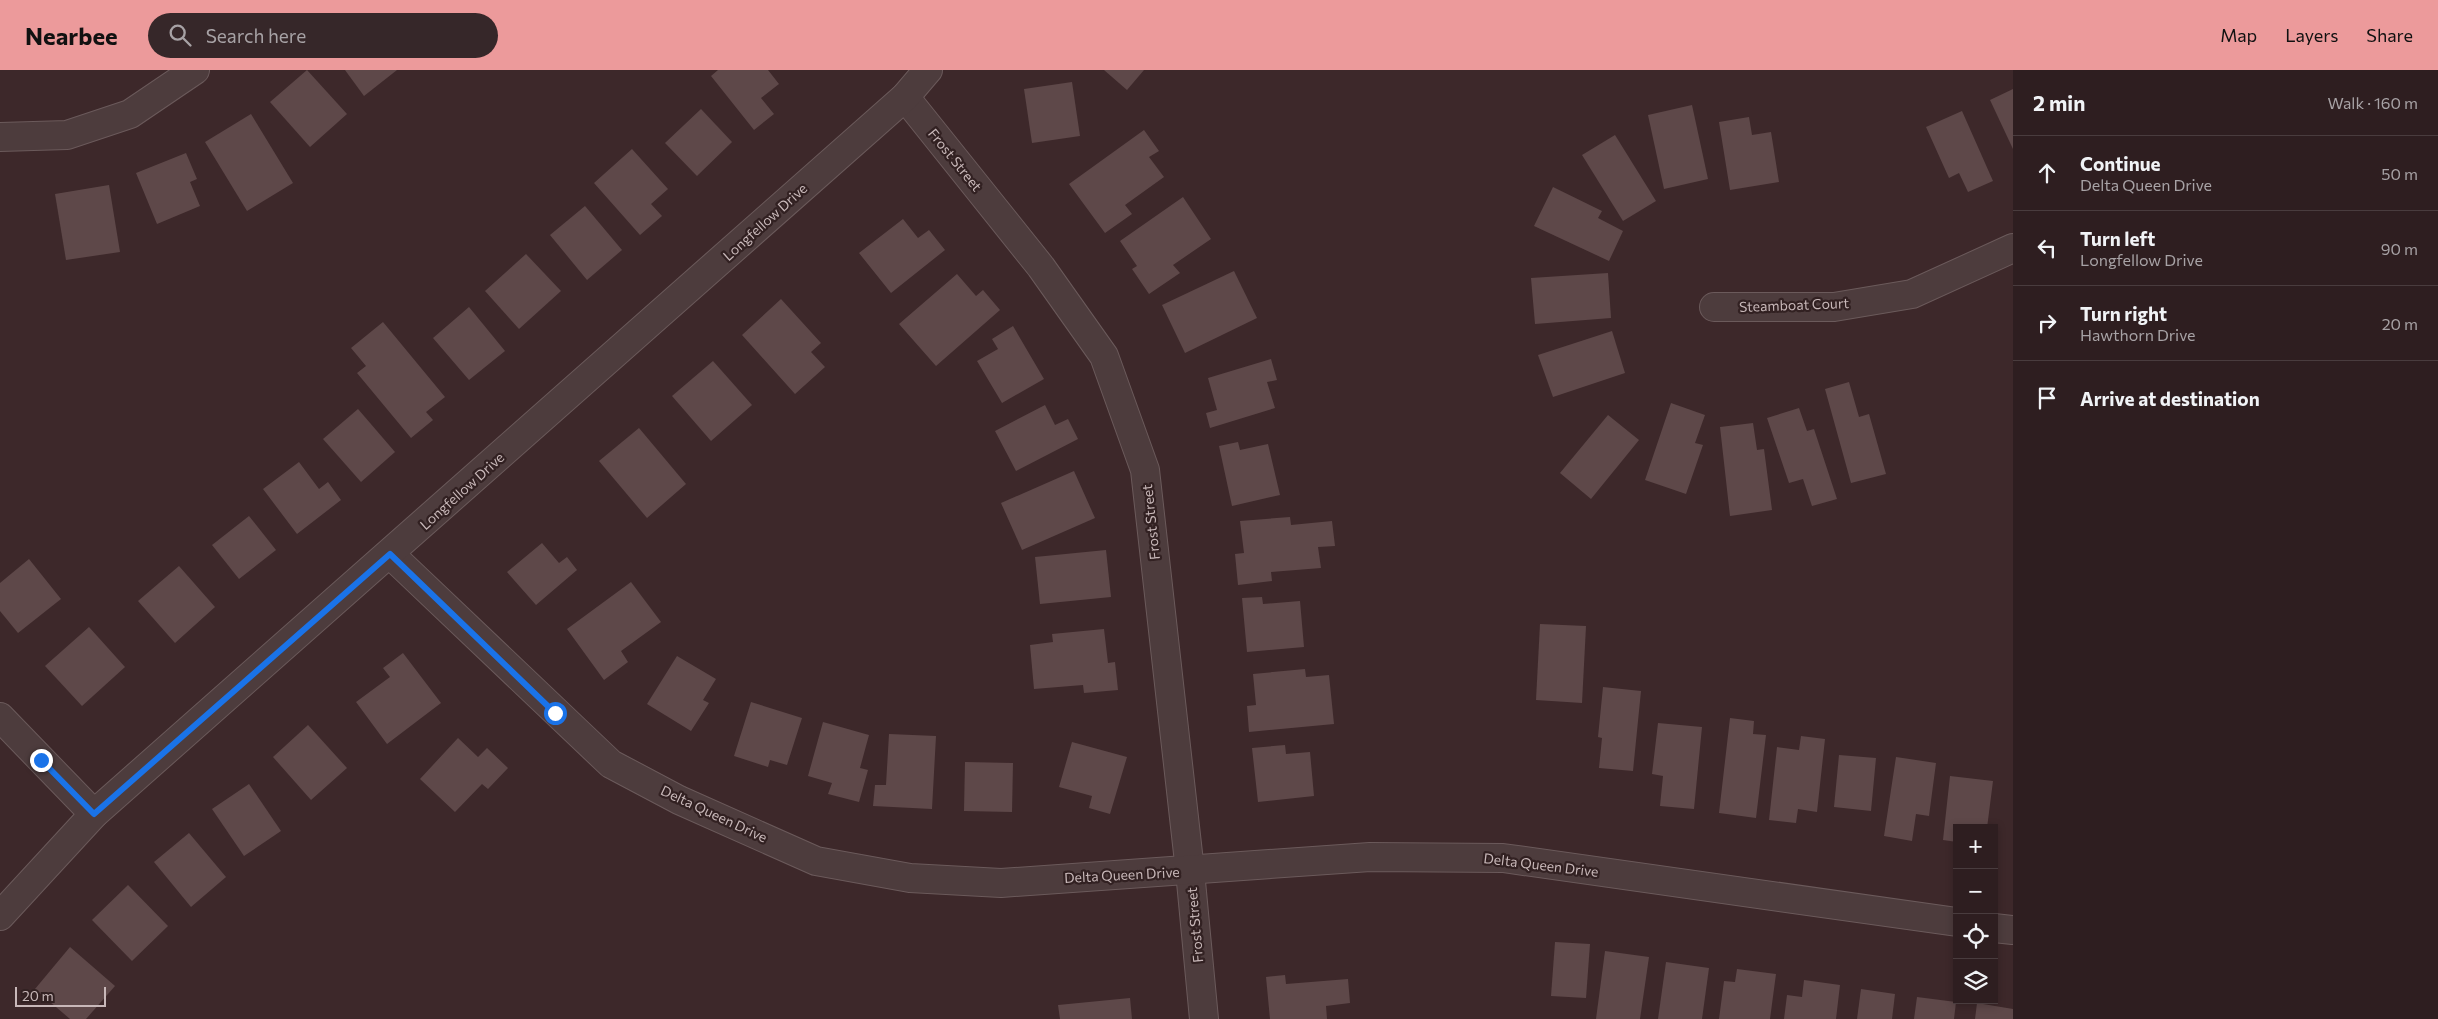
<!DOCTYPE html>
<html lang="en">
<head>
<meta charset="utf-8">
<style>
  :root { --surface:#2e1e20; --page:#362729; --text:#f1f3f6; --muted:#a7a2a5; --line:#493c3e; --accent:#ec9a9b }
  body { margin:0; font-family:Commissioner,sans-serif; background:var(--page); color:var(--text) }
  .controls { position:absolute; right:15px; bottom:15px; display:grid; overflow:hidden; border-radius:0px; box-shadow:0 2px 8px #0003 }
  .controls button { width:45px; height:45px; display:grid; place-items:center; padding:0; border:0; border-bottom:1px solid var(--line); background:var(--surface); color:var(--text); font:25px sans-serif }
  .scale { position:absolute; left:15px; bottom:12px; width:91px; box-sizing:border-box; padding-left:5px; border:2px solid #c8b8b9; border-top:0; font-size:14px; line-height:18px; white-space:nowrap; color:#c8b8b9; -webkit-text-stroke:4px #322122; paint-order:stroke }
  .stop { position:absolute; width:15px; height:15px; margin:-11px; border:4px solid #1a73e8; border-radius:50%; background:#fff }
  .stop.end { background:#1a73e8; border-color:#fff; box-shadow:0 1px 5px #0008 }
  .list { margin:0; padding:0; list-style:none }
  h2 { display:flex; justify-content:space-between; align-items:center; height:65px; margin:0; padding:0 20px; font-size:21px }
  h2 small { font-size:16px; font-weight:400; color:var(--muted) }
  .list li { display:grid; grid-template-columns:32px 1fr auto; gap:15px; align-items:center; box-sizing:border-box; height:75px; padding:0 20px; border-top:1px solid var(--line) }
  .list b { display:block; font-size:19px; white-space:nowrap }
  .list p { margin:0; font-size:16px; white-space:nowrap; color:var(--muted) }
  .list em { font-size:16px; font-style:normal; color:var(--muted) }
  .icon { flex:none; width:28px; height:28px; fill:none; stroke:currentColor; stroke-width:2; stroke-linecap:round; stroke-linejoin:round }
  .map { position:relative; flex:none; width:2013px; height:949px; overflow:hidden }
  header { display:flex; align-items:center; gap:30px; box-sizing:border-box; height:70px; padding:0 25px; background:var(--accent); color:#111 }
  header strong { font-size:24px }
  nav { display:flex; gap:28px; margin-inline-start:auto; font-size:18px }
  .search { width:350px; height:45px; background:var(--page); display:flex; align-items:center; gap:12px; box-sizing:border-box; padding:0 18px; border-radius:28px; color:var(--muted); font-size:19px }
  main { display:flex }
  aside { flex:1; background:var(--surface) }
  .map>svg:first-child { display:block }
  .building { fill:#5e4849 }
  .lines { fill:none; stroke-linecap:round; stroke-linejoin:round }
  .minor-casing { stroke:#6b5a5b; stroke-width:30 }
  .minor { stroke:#4d3c3d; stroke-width:28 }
  .route { stroke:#1a73e8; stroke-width:6 }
  .labels { text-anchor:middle; stroke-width:4.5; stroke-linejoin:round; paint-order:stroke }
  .street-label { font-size:14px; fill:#c8b8b9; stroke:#322122 }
</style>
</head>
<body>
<header>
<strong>Nearbee</strong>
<div class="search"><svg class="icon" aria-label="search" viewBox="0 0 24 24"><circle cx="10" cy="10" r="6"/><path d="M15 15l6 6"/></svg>Search here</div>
<nav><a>Map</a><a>Layers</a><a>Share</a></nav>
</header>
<main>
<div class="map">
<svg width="2013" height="949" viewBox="0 0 2013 949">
  <rect width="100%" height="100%" fill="#3d282a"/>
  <g class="building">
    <polygon points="307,0 347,44 310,77 270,32"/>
    <polygon points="345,0 397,0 364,26"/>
    <polygon points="718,0 768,0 779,14 761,28 774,44 754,60 711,6"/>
    <polygon points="1104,0 1144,0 1127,20"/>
    <polygon points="1072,12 1080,66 1032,73 1024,19"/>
    <polygon points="2013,19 2013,79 1990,30"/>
    <polygon points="1692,35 1708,109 1664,119 1648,45"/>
    <polygon points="701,39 732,72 697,106 665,73"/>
    <polygon points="1962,41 1993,111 1968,122 1959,103 1949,108 1926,57"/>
    <polygon points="251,44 293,113 247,141 205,72"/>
    <polygon points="1749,47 1752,65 1771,62 1779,112 1730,120 1719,52"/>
    <polygon points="1144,60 1159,81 1149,87 1164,107 1125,135 1132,144 1105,163 1069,114"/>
    <polygon points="1615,65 1656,131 1623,151 1582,85"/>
    <polygon points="632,79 668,119 651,134 662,146 640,165 594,113"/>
    <polygon points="186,83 197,109 190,112 200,136 157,154 136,103"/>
    <polygon points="109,115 120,182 66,190 55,124"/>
    <polygon points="1553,117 1602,141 1598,148 1623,161 1609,191 1534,156"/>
    <polygon points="1183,127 1211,169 1173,195 1180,203 1149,224 1132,199 1137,196 1120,171"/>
    <polygon points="585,136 622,180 587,210 550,165"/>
    <polygon points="903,149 918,168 929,160 945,180 891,223 859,183"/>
    <polygon points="526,184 561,221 519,259 485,221"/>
    <polygon points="1234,201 1257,248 1185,283 1162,235"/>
    <polygon points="1608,203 1611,248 1535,254 1531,208"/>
    <polygon points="957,204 976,226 983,220 1000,240 936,296 899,254"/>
    <polygon points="781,229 821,273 811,282 825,297 795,324 742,265"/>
    <polygon points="469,237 505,281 469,310 433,268"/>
    <polygon points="383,252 445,327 426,342 433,350 411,368 357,303 366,296 351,278"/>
    <polygon points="1013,256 1044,309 1002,333 977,291 998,279 992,269"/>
    <polygon points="1612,261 1625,303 1553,327 1538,285"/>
    <polygon points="1271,289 1277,310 1267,312 1275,338 1210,358 1206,343 1217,340 1208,308"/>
    <polygon points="713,291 752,335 711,371 672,326"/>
    <polygon points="1849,312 1859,347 1869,344 1886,404 1851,413 1825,319"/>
    <polygon points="1671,333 1705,345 1695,373 1703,375 1686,424 1645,410"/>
    <polygon points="1045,335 1055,355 1068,349 1078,369 1016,401 995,361"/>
    <polygon points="1799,338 1807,361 1814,359 1837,429 1812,436 1803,409 1789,413 1767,348"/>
    <polygon points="358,339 395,382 361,412 323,369"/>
    <polygon points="1608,345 1639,370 1591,429 1560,403"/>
    <polygon points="1753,353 1757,380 1764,379 1772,440 1730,446 1720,357"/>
    <polygon points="639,358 686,414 647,448 599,391"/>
    <polygon points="1238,372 1240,380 1268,374 1280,425 1232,436 1219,376"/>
    <polygon points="299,392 319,419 328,412 341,430 297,464 263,419"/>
    <polygon points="1074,401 1095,448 1022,480 1001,433"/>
    <polygon points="249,446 276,480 239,509 212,475"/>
    <polygon points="1290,447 1291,455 1332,451 1335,476 1318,477 1321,498 1271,502 1272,511 1238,515 1235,484 1244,483 1240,451"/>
    <polygon points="542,473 559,493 567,487 577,500 536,535 507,502"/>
    <polygon points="1106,480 1111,527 1040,534 1035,487"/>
    <polygon points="29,489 61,529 18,563 0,541 0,513"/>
    <polygon points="179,496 215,537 175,573 138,531"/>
    <polygon points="631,512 661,552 621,581 628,592 604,610 567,559"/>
    <polygon points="1262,527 1263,534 1300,531 1304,577 1247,582 1242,528"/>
    <polygon points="1540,554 1586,556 1582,633 1536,630"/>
    <polygon points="89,557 125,597 82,636 45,596"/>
    <polygon points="1104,559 1108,593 1115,592 1118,620 1084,623 1083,615 1034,619 1030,575 1053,572 1052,564"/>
    <polygon points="403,583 441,633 387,674 356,632 390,607 383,598"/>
    <polygon points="677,586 716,609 703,630 709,633 691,661 647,634"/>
    <polygon points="1305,599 1306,607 1329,605 1334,654 1249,662 1247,636 1256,635 1253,604"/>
    <polygon points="1603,617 1641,621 1633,701 1599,698 1602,668 1598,667"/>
    <polygon points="751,632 802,648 787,695 770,690 768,697 734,686"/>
    <polygon points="1730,648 1754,651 1753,664 1766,665 1756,748 1719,743"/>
    <polygon points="823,652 869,665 860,698 868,700 859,732 828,724 832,713 808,706"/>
    <polygon points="1658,653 1702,657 1694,739 1660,736 1663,706 1652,704"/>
    <polygon points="308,655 347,698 311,730 273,687"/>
    <polygon points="889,664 936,666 932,739 873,736 875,715 886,715"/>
    <polygon points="1801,666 1825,669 1817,742 1798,739 1796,753 1769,750 1777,677 1799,680"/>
    <polygon points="458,668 478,687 487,678 508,698 488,719 482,714 455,742 420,709"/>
    <polygon points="1072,672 1127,687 1110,744 1089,738 1092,726 1059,717"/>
    <polygon points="1285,675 1286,684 1310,682 1314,726 1258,732 1252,678"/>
    <polygon points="1839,685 1876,688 1871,741 1834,737"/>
    <polygon points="1896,687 1936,693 1929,746 1916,744 1912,771 1884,766"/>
    <polygon points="965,692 1013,693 1012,742 964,741"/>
    <polygon points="1950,706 1993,711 1987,758 1957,758 1957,772 1943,770"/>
    <polygon points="249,714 281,761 244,786 212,739"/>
    <polygon points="189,763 226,807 191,837 154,792"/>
    <polygon points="128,815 168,856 132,891 92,850"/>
    <polygon points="1555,872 1590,874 1586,928 1551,926"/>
    <polygon points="70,877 115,916 86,949 70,949 35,919"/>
    <polygon points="1605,881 1649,887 1640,949 1596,949"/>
    <polygon points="1666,892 1709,898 1702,949 1658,949"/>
    <polygon points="1737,899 1776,904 1770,949 1719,949 1724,911 1735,912"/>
    <polygon points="1285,905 1286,914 1348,909 1350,933 1326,936 1327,949 1270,949 1266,907"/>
    <polygon points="1804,910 1840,915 1836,949 1784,949 1787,925 1802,927"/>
    <polygon points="1861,919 1895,924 1892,949 1857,949"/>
    <polygon points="1917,927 1956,932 1954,949 1914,949"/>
    <polygon points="1130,928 1132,949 1060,949 1058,935"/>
    <polygon points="1977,933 2013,939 2013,949 1975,949"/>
  </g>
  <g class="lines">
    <g class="minor-casing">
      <g id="minor">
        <polyline points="905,27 1041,197 1104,286 1145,400 1190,801 1204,949"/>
        <polyline points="0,67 67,65 130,44 195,0"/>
        <polyline points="1714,237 1834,237 1912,224 2013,178"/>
        <polyline points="390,484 611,694 679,730 816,791 910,808 1001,813 1370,787 1503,788 1957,852"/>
        <polyline points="0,647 94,744"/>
        <polyline points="0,846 94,744 905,27 928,0"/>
        <polyline points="1994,858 2013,860"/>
      </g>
    </g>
    <use href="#minor" class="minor"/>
  </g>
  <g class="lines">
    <polyline class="route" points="41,690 94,744 390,484 555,643"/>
  </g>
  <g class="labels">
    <g class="street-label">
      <text transform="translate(955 90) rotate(51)" y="5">Frost Street</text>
      <text transform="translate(765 152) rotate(-42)" y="5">Longfellow Drive</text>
      <text transform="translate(1794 235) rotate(-2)" y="5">Steamboat Court</text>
      <text transform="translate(462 421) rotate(-42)" y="5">Longfellow Drive</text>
      <text transform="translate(1151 452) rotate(-96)" y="5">Frost Street</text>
      <text transform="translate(714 744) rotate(25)" y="5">Delta Queen Drive</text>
      <text transform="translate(1541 795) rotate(7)" y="5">Delta Queen Drive</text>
      <text transform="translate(1122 805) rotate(-3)" y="5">Delta Queen Drive</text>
      <text transform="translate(1195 855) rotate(-95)" y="5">Frost Street</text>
    </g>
  </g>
</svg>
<div class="controls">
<button>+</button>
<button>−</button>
<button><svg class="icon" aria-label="locate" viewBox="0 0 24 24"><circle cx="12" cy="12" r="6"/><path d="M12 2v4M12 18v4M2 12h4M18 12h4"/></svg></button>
<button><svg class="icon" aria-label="layers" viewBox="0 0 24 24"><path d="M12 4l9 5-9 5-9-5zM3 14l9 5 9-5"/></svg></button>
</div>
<div class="scale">20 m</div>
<div class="stop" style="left:555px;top:643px"></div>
<div class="stop end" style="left:41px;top:690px"></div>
</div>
<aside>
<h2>2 min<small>Walk · 160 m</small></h2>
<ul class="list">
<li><svg class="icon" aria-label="ahead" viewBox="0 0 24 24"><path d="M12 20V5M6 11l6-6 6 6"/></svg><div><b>Continue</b><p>Delta Queen Drive</p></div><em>50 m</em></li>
<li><svg class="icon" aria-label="left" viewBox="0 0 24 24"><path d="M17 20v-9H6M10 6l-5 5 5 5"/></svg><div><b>Turn left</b><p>Longfellow Drive</p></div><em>90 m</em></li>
<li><svg class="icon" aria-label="right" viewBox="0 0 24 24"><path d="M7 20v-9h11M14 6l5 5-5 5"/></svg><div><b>Turn right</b><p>Hawthorn Drive</p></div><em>20 m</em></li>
<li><svg class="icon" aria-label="arrive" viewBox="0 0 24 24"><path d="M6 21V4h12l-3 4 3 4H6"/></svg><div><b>Arrive at destination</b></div></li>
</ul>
</aside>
</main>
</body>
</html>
